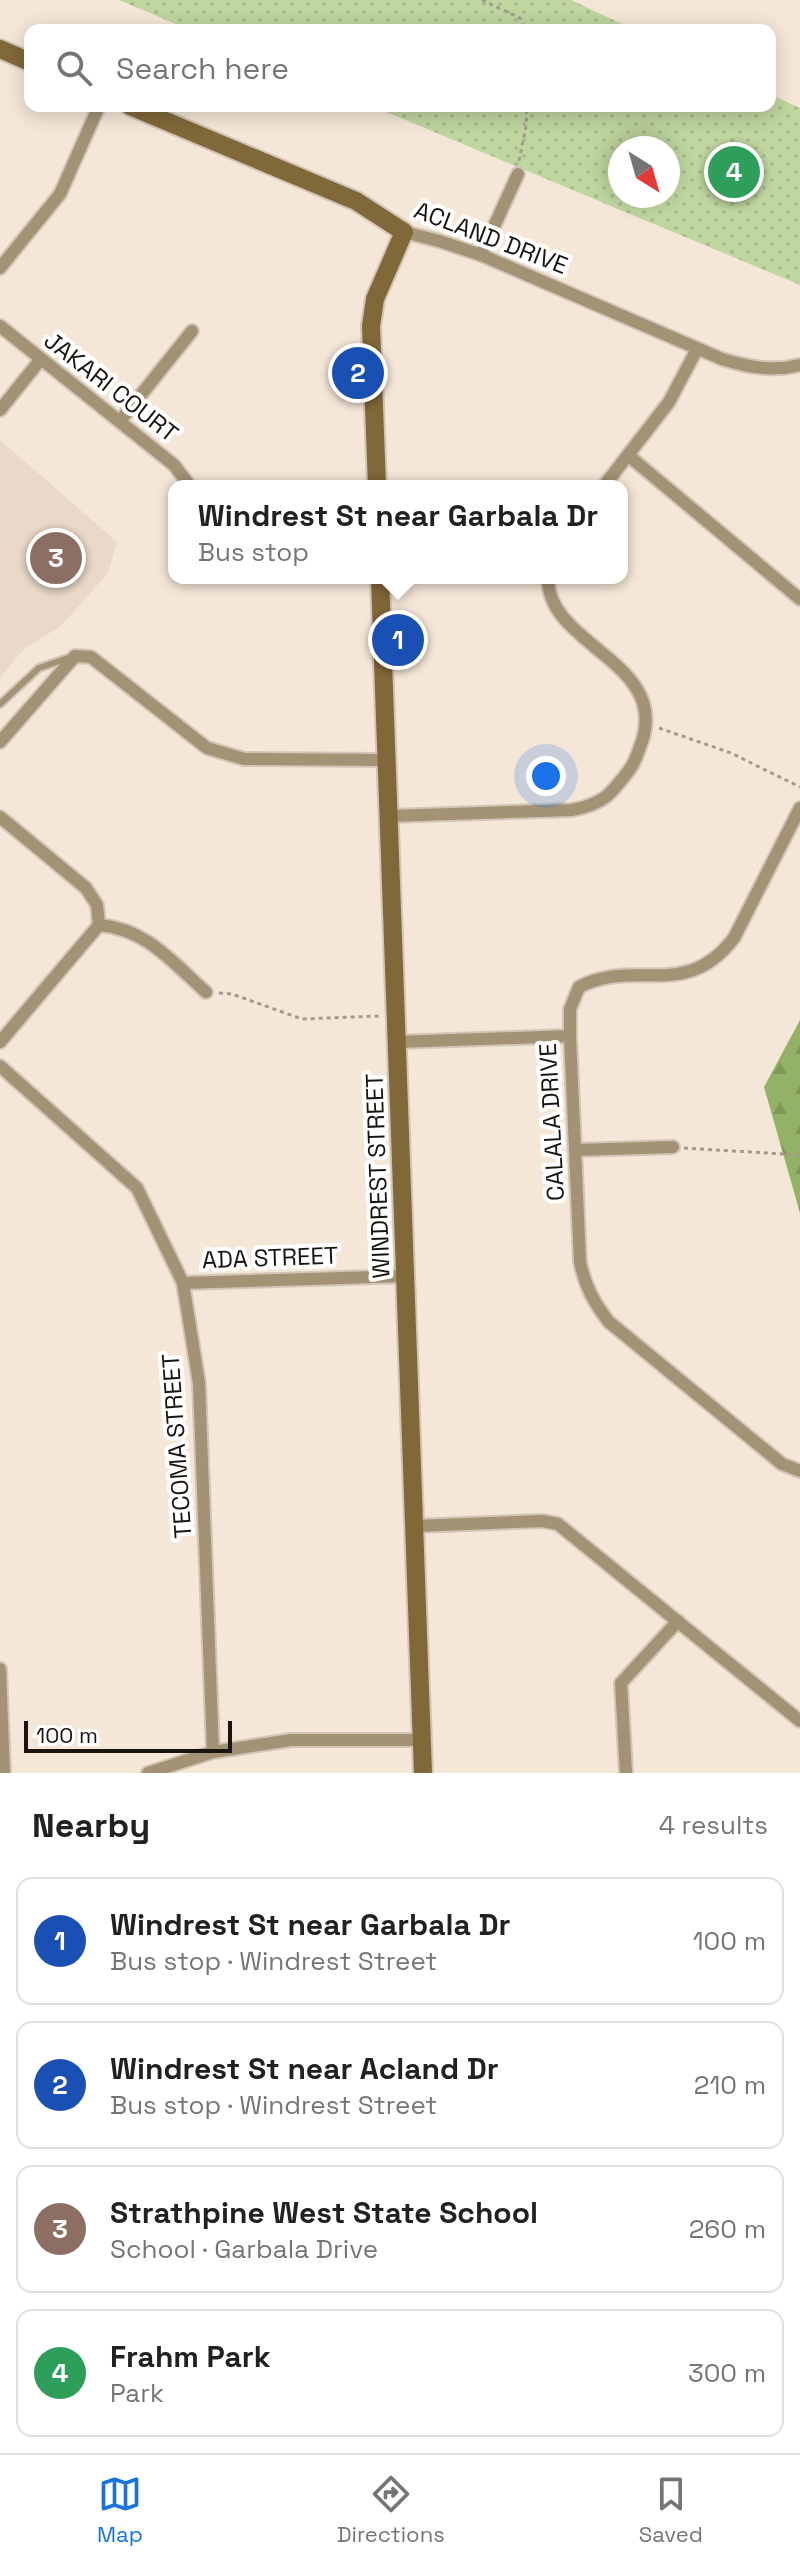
<!DOCTYPE html>
<html lang="en">
<head>
<meta charset="utf-8">
<style>
  :root { --surface:#fff; --page:#f6f6f6; --text:#202124; --muted:#757577; --line:#e0e0e0; --accent:#1874dd }
  body { margin:0; font-family:"Space Grotesk",sans-serif; background:var(--page); color:var(--text) }
  .compass { position:absolute; left:608px; top:136px; width:72px; height:72px; border-radius:50%; background:var(--surface); box-shadow:0 4px 20px #0003; rotate:143deg }
  .scale { position:absolute; left:24px; bottom:20px; width:208px; box-sizing:border-box; padding-left:8px; border:4px solid #19140f; border-top:0; font-size:22px; line-height:28px; white-space:nowrap; color:#19140f; -webkit-text-stroke:6px #fff; paint-order:stroke }
  .you { position:absolute; left:546px; top:776px; width:28px; height:28px; margin:-20px; border:6px solid #fff; border-radius:50%; background:#1a73e8; box-shadow:0 0 0 12px #1a73e833 }
  .badge { display:grid; place-items:center; width:52px; height:52px; border-radius:50%; background:var(--accent); color:#fff; font-size:26px; font-weight:700 }
  .pin { position:absolute; translate:-50% -50%; border:4px solid #fff; box-shadow:0 2px 8px #0006 }
  .popup { position:absolute; left:168px; top:480px; width:460px; height:104px; box-sizing:border-box; display:grid; place-content:center; border-radius:16px; background:var(--surface); filter:drop-shadow(0 2px 6px #0005); font-size:26px; white-space:nowrap; color:var(--muted) }
  .popup b { font-size:30px; color:var(--text) }
  .popup::after { content:''; position:absolute; left:50%; top:100%; margin-left:-16px; border:16px solid transparent; border-top-color:var(--surface) }
  .list { margin:0; padding:0; list-style:none }
  h2 { display:flex; justify-content:space-between; align-items:center; height:104px; margin:0; padding:0 32px; font-size:34px }
  h2 small { font-size:26px; font-weight:400; color:var(--muted) }
  .list li { display:grid; grid-template-columns:52px 1fr auto; gap:24px; align-items:center; box-sizing:border-box; height:128px; margin:0 16px 16px; padding:0 16px; border:2px solid var(--line); border-radius:16px }
  .list b { display:block; font-size:30px; white-space:nowrap }
  .list p { margin:0; font-size:26px; white-space:nowrap; color:var(--muted) }
  .list em { font-size:26px; font-style:normal; color:var(--muted) }
  .icon { flex:none; width:44px; height:44px; fill:none; stroke:currentColor; stroke-width:2; stroke-linecap:round; stroke-linejoin:round }
  .map { position:relative; flex:none; width:800px; height:1773px; overflow:hidden }
  .search { position:absolute; background:var(--surface); box-shadow:0 4px 20px #0003; left:24px; right:24px; top:24px; height:88px; display:flex; align-items:center; gap:20px; box-sizing:border-box; padding:0 28px; border-radius:16px; color:var(--muted); font-size:30px }
  .sheet { height:680px; background:var(--surface) }
  nav { display:flex; justify-content:space-around; align-items:center; box-sizing:border-box; height:112px; border-top:2px solid var(--line); background:var(--surface); font-size:22px; color:var(--muted) }
  nav a { display:grid; justify-items:center; gap:4px }
  nav .on { color:var(--accent) }
  .map>svg:first-child { display:block }
  .education { fill:#ead8c8 }
  .forest { fill:url(#forest-firs) }
  .park { fill:url(#park-dots); fill-rule:evenodd }
  .lines { fill:none; stroke-linecap:round; stroke-linejoin:round }
  .lane-casing { stroke:#d2c5b8; stroke-width:10 }
  .street-casing { stroke:#d2c5b8; stroke-width:16 }
  .secondary-casing { stroke:#d2c5b8; stroke-width:22 }
  .path { stroke:#a3998d; stroke-width:3; stroke-dasharray:4 4; stroke-linecap:butt }
  .lane { stroke:#a39274; stroke-width:6 }
  .street { stroke:#a39274; stroke-width:12 }
  .secondary { stroke:#816839; stroke-width:18 }
  .labels { text-anchor:middle; stroke-width:8; stroke-linejoin:round; paint-order:stroke }
  .street-label { font-size:24px; fill:#19140f; stroke:#fff }
</style>
</head>
<body>
<div class="map">
<svg width="800" height="1773" viewBox="0 0 800 1773">
  <defs>
    <pattern id="forest-firs" width="22" height="20" patternUnits="userSpaceOnUse" patternTransform="scale(2)"><rect width="22" height="20" fill="#93b167"/><path d="M5 1l3.5 6h-7zM16 11l3.5 6h-7z" fill="#7e9758"/></pattern>
    <pattern id="park-dots" width="8" height="8" patternUnits="userSpaceOnUse" patternTransform="scale(2)"><rect width="8" height="8" fill="#bfd69f"/><path d="M2 2h.1M6 6h.1" fill="none" stroke="#a4b788" stroke-width="1.8" stroke-linecap="round"/></pattern>
  </defs>
  <rect width="100%" height="100%" fill="#f5e7d8"/>
  <polygon class="education" points="0,440 117,542 108,573 61,626 25,648 0,677"/>
  <polygon class="forest" points="800,1020 800,1213 764,1087"/>
  <g class="park">
    <polygon points="119,0 571,0 635,30 190,30"/>
    <path d="M770,94L800,108V285L372,106H770ZM620,148H668V196H620Z"/>
  </g>
  <g class="lines">
    <g class="lane-casing">
      <polyline id="lane" points="0,704 39,668 68,658"/>
    </g>
    <g class="street-casing">
      <g id="street">
        <path d="M404,232L439,241L481,255L722,359C748,367 773,372 800,365"/>
        <polyline points="481,255 518,174"/>
        <polyline points="0,268 60,194 99,106"/>
        <polyline points="0,326 174,465 190,486"/>
        <polyline points="0,410 41,359"/>
        <polyline points="120,421 192,331"/>
        <polyline points="629,456 800,599"/>
        <polyline points="604,486 669,402 697,349"/>
        <polyline points="0,742 75,656 91,657 207,748 244,759 387,760"/>
        <path d="M800,808L734,938C685,1002 636,957 579,987L570,1009V1036L580,1262C585,1286 594,1303 609,1322L782,1464L800,1471"/>
        <path d="M390,816L572,810C604,804 611,794 630,769C635,762 637,755 640,747C674,662 547,647 548,578"/>
        <polyline points="0,817 86,888 97,905 99,925"/>
        <path d="M99,925C147,929 172,962 206,992"/>
        <polyline points="0,1042 99,925"/>
        <polyline points="397,1042 570,1036"/>
        <polyline points="0,1066 137,1188 183,1283 199,1383 213,1752"/>
        <polyline points="577,1150 673,1147"/>
        <polyline points="183,1283 406,1276"/>
        <polyline points="415,1526 543,1521 558,1524 800,1721"/>
        <polyline points="0,1669 4,1773"/>
        <polyline points="148,1773 213,1752 291,1740 422,1740"/>
        <polyline points="626,1773 621,1683 678,1621"/>
      </g>
    </g>
    <g class="secondary-casing">
      <g id="secondary">
        <polyline points="0,49 30,62"/>
        <polyline points="130,106 356,201 404,232 375,299 371,326 377,486"/>
        <polyline points="380,578 423,1773"/>
      </g>
    </g>
    <g class="path">
      <polyline points="482,0 520,18 526,30"/>
      <polyline points="519,161 526,126 527,106"/>
      <polyline points="659,728 731,753 800,787"/>
      <polyline points="219,993 232,994 302,1019 379,1016"/>
      <polyline points="684,1148 800,1155"/>
    </g>
    <use href="#lane" class="lane"/>
    <use href="#street" class="street"/>
    <use href="#secondary" class="secondary"/>
  </g>
  <g class="labels">
    <g class="street-label">
      <text transform="translate(491 238) rotate(21)" y="8">ACLAND DRIVE</text>
      <text transform="translate(111 387) rotate(38)" y="8">JAKARI COURT</text>
      <text transform="translate(552 1122) rotate(-93)" y="8">CALALA DRIVE</text>
      <text transform="translate(378 1176) rotate(-92)" y="8">WINDREST STREET</text>
      <text transform="translate(270 1258) rotate(-2)" y="8">ADA STREET</text>
      <text transform="translate(177 1446) rotate(-94)" y="8">TECOMA STREET</text>
    </g>
  </g>
</svg>
<svg class="compass" viewBox="-18 -18 36 36"><path d="M0-13l5 13h-10z" fill="#e53935"/><path d="M0 13l5-13h-10z" fill="#757577"/></svg>
<div class="scale">100 m</div>
<div class="you"></div>
<div class="pin badge" style="left:398px;top:640px;background:#1a4fb4">1</div>
<div class="popup"><b>Windrest St near Garbala Dr</b>Bus stop</div>
<div class="pin badge" style="left:358px;top:373px;background:#1a4fb4">2</div>
<div class="pin badge" style="left:56px;top:558px;background:#8d6e63">3</div>
<div class="pin badge" style="left:734px;top:172px;background:#2e9e5b">4</div>
<div class="search"><svg class="icon" aria-label="search" viewBox="0 0 24 24"><circle cx="10" cy="10" r="6"/><path d="M15 15l6 6"/></svg>Search here</div>
</div>
<section class="sheet">
<h2>Nearby<small>4 results</small></h2>
<ul class="list">
<li><span class="badge" style="background:#1a4fb4">1</span><div><b>Windrest St near Garbala Dr</b><p>Bus stop · Windrest Street</p></div><em>100 m</em></li>
<li><span class="badge" style="background:#1a4fb4">2</span><div><b>Windrest St near Acland Dr</b><p>Bus stop · Windrest Street</p></div><em>210 m</em></li>
<li><span class="badge" style="background:#8d6e63">3</span><div><b>Strathpine West State School</b><p>School · Garbala Drive</p></div><em>260 m</em></li>
<li><span class="badge" style="background:#2e9e5b">4</span><div><b>Frahm Park</b><p>Park</p></div><em>300 m</em></li>
</ul>
</section>
<nav>
<a class="on"><svg class="icon" aria-label="map" viewBox="0 0 24 24"><path d="M3 6l6-2 6 2 6-2v14l-6 2-6-2-6 2zM9 4v14M15 6v14"/></svg>Map</a>
<a><svg class="icon" aria-label="directions" viewBox="0 0 24 24"><path d="M12 3l9 9-9 9-9-9zM9 14v-3h6M13 9l2 2-2 2"/></svg>Directions</a>
<a><svg class="icon" aria-label="saved" viewBox="0 0 24 24"><path d="M7 4h10v16l-5-4-5 4z"/></svg>Saved</a>
</nav>
</body>
</html>
